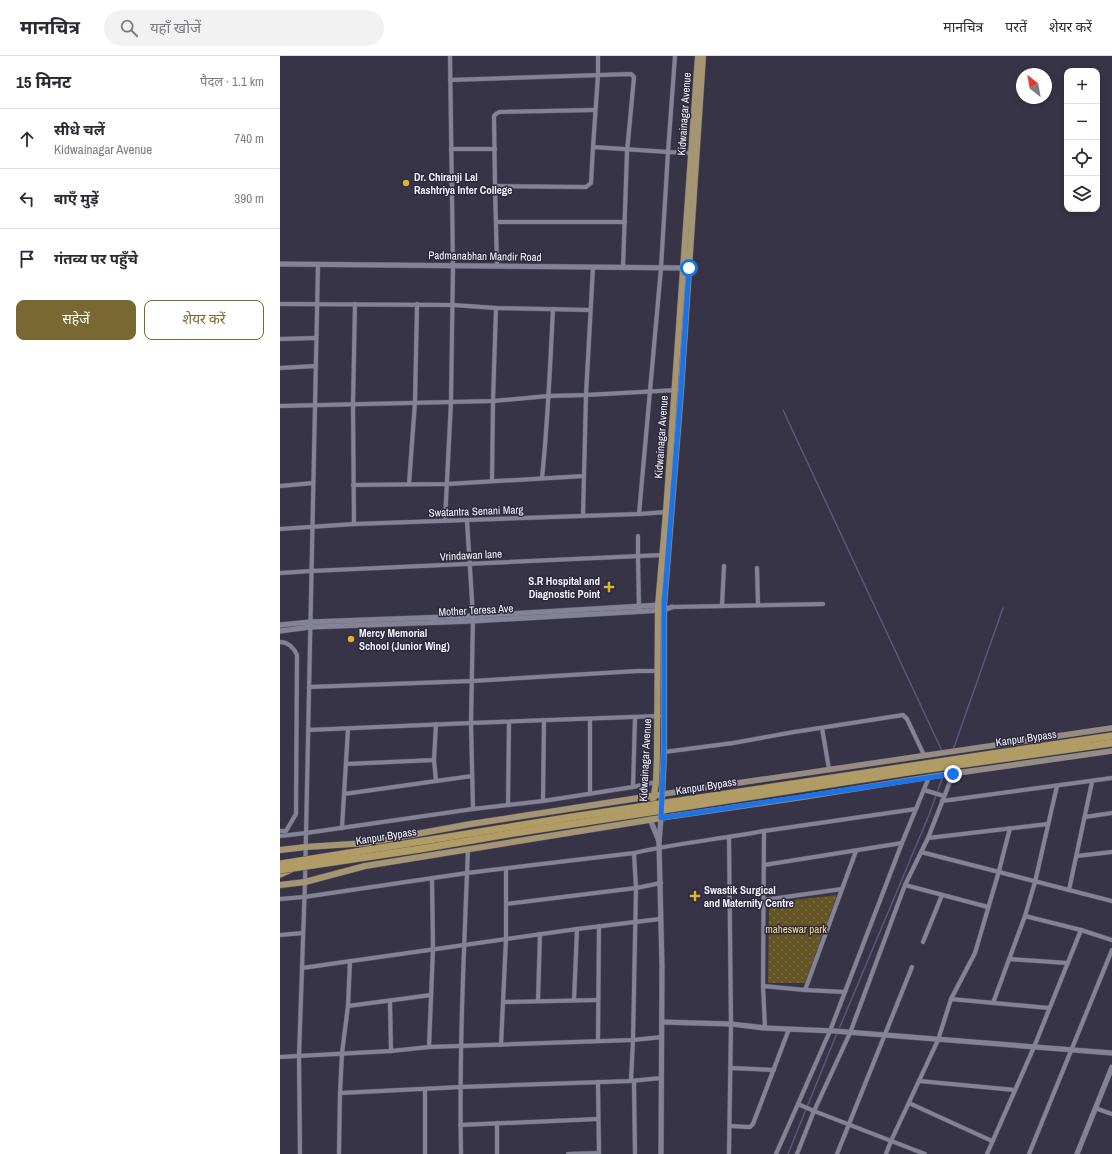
<!DOCTYPE html>
<html lang="hi">
<head>
<meta charset="utf-8">
<style>
  :root { --surface:#fff; --page:#f2f2f3; --text:#2b2b33; --muted:#7c7c81; --line:#e1e1e2; --accent:#7a6833 }
  body { margin:0; font-family:"Archivo Narrow","Noto Sans Devanagari",sans-serif; background:var(--page); color:var(--text) }
  .controls { position:absolute; right:12px; top:12px; display:grid; overflow:hidden; border-radius:8px; box-shadow:0 2px 6px #0003 }
  .controls button { width:36px; height:36px; display:grid; place-items:center; padding:0; border:0; border-bottom:1px solid var(--line); background:var(--surface); color:var(--text); font:20px sans-serif }
  .compass { position:absolute; left:736px; top:12px; width:36px; height:36px; border-radius:50%; background:var(--surface); box-shadow:0 2px 6px #0003; rotate:329deg }
  .stop { position:absolute; width:12px; height:12px; margin:-9px; border:3px solid #1a73e8; border-radius:50%; background:#fff }
  .stop.end { background:#1a73e8; border-color:#fff; box-shadow:0 1px 4px #0008 }
  .list { margin:0; padding:0; list-style:none }
  h2 { display:flex; justify-content:space-between; align-items:center; height:52px; margin:0; padding:0 16px; font-size:17px }
  h2 small { font-size:13px; font-weight:400; color:var(--muted) }
  .list li { display:grid; grid-template-columns:26px 1fr auto; gap:12px; align-items:center; box-sizing:border-box; height:60px; padding:0 16px; border-top:1px solid var(--line) }
  .list b { display:block; font-size:15px; white-space:nowrap }
  .list p { margin:0; font-size:13px; white-space:nowrap; color:var(--muted) }
  .list em { font-size:13px; font-style:normal; color:var(--muted) }
  .actions { display:flex; gap:8px; padding:12px 16px }
  .actions a { flex:1; padding:9px 0; border:1px solid var(--accent); border-radius:8px; text-align:center; font-size:14px; color:var(--accent) }
  .actions .main { background:var(--accent); color:#fff }
  .icon { flex:none; width:22px; height:22px; fill:none; stroke:currentColor; stroke-width:2; stroke-linecap:round; stroke-linejoin:round }
  .map { position:relative; flex:none; width:832px; height:1098px; overflow:hidden }
  header { display:flex; align-items:center; gap:24px; box-sizing:border-box; height:56px; padding:0 20px; background:var(--surface); border-bottom:1px solid var(--line) }
  header strong { font-size:19px }
  nav { display:flex; gap:22px; margin-inline-start:auto; font-size:14px }
  .search { width:280px; height:36px; background:var(--page); display:flex; align-items:center; gap:10px; box-sizing:border-box; padding:0 14px; border-radius:22px; color:var(--muted); font-size:15px }
  main { display:flex }
  aside { flex:1; background:var(--surface) }
  .map>svg:first-child { display:block }
  .park { fill:url(#park-dots) }
  .lines { fill:none; stroke-linecap:round; stroke-linejoin:round }
  .stream { stroke:#5c5582; stroke-width:1.5 }
  .minor-casing { stroke:#555362; stroke-width:5 }
  .tertiary-casing { stroke:#555362; stroke-width:6 }
  .secondary-casing { stroke:#555362; stroke-width:6 }
  .primary-casing { stroke:#555362; stroke-width:7 }
  .trunk-casing { stroke:#555362; stroke-width:8 }
  .minor { stroke:#848297; stroke-width:4 }
  .tertiary { stroke:#848297; stroke-width:5 }
  .secondary { stroke:#958c85; stroke-width:5.5 }
  .primary { stroke:#a69572; stroke-width:6 }
  .trunk { stroke:#b19c66; stroke-width:7 }
  .trunk-bridge-casing { stroke:#555362; stroke-width:8; stroke-linecap:butt }
  .trunk-bridge { stroke:#b19c66; stroke-width:7 }
  .route { stroke:#1a73e8; stroke-width:5 }
  .poi-dot { fill:#dbb233; stroke:#2c2a3c; stroke-width:1.5 }
  .labels { text-anchor:middle; stroke-width:3; stroke-linejoin:round; paint-order:stroke }
  .street-label { font-size:11px; fill:#f2f1fd; stroke:#2c2a3c }
  .poi-label { font-size:11px; font-weight:bold; fill:#f2f1fd; stroke:#2c2a3c; text-anchor:start }
  .park-label { font-size:11px; fill:#f7da8d; stroke:#2c2a3c }
</style>
</head>
<body>
<header>
<strong>मानचित्र</strong>
<div class="search"><svg class="icon" aria-label="search" viewBox="0 0 24 24"><circle cx="10" cy="10" r="6"/><path d="M15 15l6 6"/></svg>यहाँ खोजें</div>
<nav><a>मानचित्र</a><a>परतें</a><a>शेयर करें</a></nav>
</header>
<main>
<aside>
<h2>15 मिनट<small>पैदल · 1.1 km</small></h2>
<ul class="list">
<li><svg class="icon" aria-label="ahead" viewBox="0 0 24 24"><path d="M12 20V5M6 11l6-6 6 6"/></svg><div><b>सीधे चलें</b><p>Kidwainagar Avenue</p></div><em>740 m</em></li>
<li><svg class="icon" aria-label="left" viewBox="0 0 24 24"><path d="M17 20v-9H6M10 6l-5 5 5 5"/></svg><div><b>बाएँ मुड़ें</b></div><em>390 m</em></li>
<li><svg class="icon" aria-label="arrive" viewBox="0 0 24 24"><path d="M6 21V4h12l-3 4 3 4H6"/></svg><div><b>गंतव्य पर पहुँचे</b></div></li>
</ul>
<div class="actions"><a class="main">सहेजें</a><a>शेयर करें</a></div>
</aside>
<div class="map">
<svg width="832" height="1098" viewBox="0 0 832 1098">
  <defs>
    <pattern id="park-dots" width="8" height="8" patternUnits="userSpaceOnUse"><rect width="8" height="8" fill="#655424"/><path d="M2 2h.1M6 6h.1" fill="none" stroke="#7c6d45" stroke-width="1.8" stroke-linecap="round"/></pattern>
  </defs>
  <rect width="100%" height="100%" fill="#363446"/>
  <polygon class="park" points="557,839 525,927 488,927 489,847"/>
  <g class="lines">
    <g class="stream">
      <polyline points="503,354 662,695"/>
      <polyline points="673,694 723,552"/>
      <polyline points="559,973 649,759 663,720"/>
      <polyline points="508,1098 557,977"/>
    </g>
    <g class="minor-casing">
      <g id="minor">
        <polyline points="318,0 318,19 313,91 388,96 413,97"/>
        <polyline points="170,24 351,18 354,21 347,96 343,212"/>
        <polyline points="171,93 215,93"/>
        <polyline points="215,130 214,60 216,58 219,56 315,54"/>
        <polyline points="216,166 345,166"/>
        <polyline points="217,210 215,130 306,131 311,127 313,91"/>
        <polyline points="0,248 173,249 216,252 310,254"/>
        <polyline points="0,283 36,282"/>
        <polyline points="0,312 36,310"/>
        <polyline points="0,350 213,345 268,340 306,339 397,334"/>
        <path d="M262,422C268,366 270,310 273,253"/>
        <polyline points="212,425 213,345 216,252"/>
        <polyline points="129,428 135,346 137,248"/>
        <polyline points="73,429 167,428 304,420"/>
        <polyline points="0,430 33,427"/>
        <polyline points="359,458 381,212 388,96 395,0"/>
        <polyline points="303,460 306,339 313,211"/>
        <polyline points="165,465 171,346 173,210 170,0"/>
        <polyline points="187,465 193,560 191,667 193,753"/>
        <polyline points="74,468 73,348 75,248"/>
        <polyline points="0,473 74,468 359,458 387,456"/>
        <polyline points="358,480 358,501 359,552"/>
        <polyline points="477,512 478,549"/>
        <polyline points="0,517 31,515 382,499"/>
        <polyline points="442,550 444,510"/>
        <polyline points="392,551 543,548"/>
        <path d="M0,586C8,586 14,592 17,599L16,758L6,775H0"/>
        <polyline points="29,631 192,625 357,615 378,615"/>
        <polyline points="310,663 310,738"/>
        <polyline points="542,672 549,713"/>
        <polyline points="28,674 191,667 379,660"/>
        <polyline points="384,696 453,687 514,676 623,659 627,663 644,699"/>
        <polyline points="154,704 156,725"/>
        <polyline points="66,708 154,704 156,668"/>
        <polyline points="353,731 355,662"/>
        <polyline points="644,734 664,740"/>
        <polyline points="64,738 192,720"/>
        <polyline points="263,745 353,731 376,726"/>
        <polyline points="662,745 832,722"/>
        <polyline points="228,749 229,666"/>
        <polyline points="805,761 832,757"/>
        <polyline points="62,772 68,673"/>
        <polyline points="484,775 636,753"/>
        <polyline points="0,780 26,777 193,753 263,745 264,664"/>
        <polyline points="449,781 451,968 449,1098"/>
        <polyline points="648,782 768,768"/>
        <polyline points="641,796 832,845"/>
        <polyline points="797,800 832,796"/>
        <polyline points="484,809 622,787"/>
        <polyline points="625,829 708,851"/>
        <polyline points="789,834 812,726"/>
        <path d="M0,843L24,841L187,817L354,797C397,787 441,783 484,775L483,930L485,972"/>
        <polyline points="484,844 562,833"/>
        <polyline points="226,848 356,832 381,827"/>
        <polyline points="745,860 801,874 832,884"/>
        <polyline points="0,879 23,877"/>
        <polyline points="643,886 662,839"/>
        <polyline points="729,903 787,907"/>
        <polyline points="22,912 297,873 380,863"/>
        <polyline points="483,930 525,934 576,795"/>
        <polyline points="525,934 565,936"/>
        <polyline points="671,943 769,952"/>
        <polyline points="294,944 297,873"/>
        <polyline points="110,945 111,995"/>
        <polyline points="258,945 260,878"/>
        <polyline points="223,946 318,944"/>
        <polyline points="713,947 745,860 755,826 777,730"/>
        <polyline points="68,950 151,939"/>
        <polyline points="318,985 319,870"/>
        <polyline points="221,989 226,883 226,813"/>
        <polyline points="149,991 153,893 152,822"/>
        <polyline points="0,1001 111,995 149,991 353,984 382,981"/>
        <polyline points="451,1012 494,1014"/>
        <polyline points="351,1025 353,984 356,832 354,797"/>
        <polyline points="354,1025 355,1098"/>
        <polyline points="639,1025 735,1034"/>
        <polyline points="318,1026 319,1098"/>
        <polyline points="60,1037 62,997 68,950 70,905"/>
        <polyline points="629,1047 712,1085"/>
        <polyline points="518,1048 534,1055 645,1098"/>
        <polyline points="815,1052 832,1058"/>
        <polyline points="217,1067 217,1098"/>
        <polyline points="180,1069 318,1063"/>
        <polyline points="450,1070 468,1071 470,1071 473,1068 509,973"/>
        <polyline points="20,1098 19,1000 25,826 38,208"/>
        <polyline points="59,1098 60,1037 181,1031 351,1025 381,1022"/>
        <polyline points="145,1098 145,1033"/>
        <path d="M181,1098C179,996 184,894 188,793"/>
        <polyline points="288,1098 319,1097"/>
        <polyline points="496,1098 550,975 622,787 649,721"/>
        <polyline points="517,1098 534,1055 570,977 625,829 648,782 673,718"/>
        <polyline points="557,1098 632,911"/>
        <polyline points="606,1098 611,1085 658,984 671,943 695,897 719,815 730,772"/>
        <polyline points="707,1098 754,991 801,874"/>
        <polyline points="749,1098 832,894"/>
      </g>
    </g>
    <g class="tertiary-casing">
      <g id="tertiary">
        <polyline points="0,208 407,212"/>
        <polyline points="0,569 30,566 193,560 380,549"/>
        <polyline points="0,575 30,571 193,565 384,554 392,551"/>
        <polyline points="370,763 379,785"/>
        <polyline points="382,966 451,968 485,972 554,975 832,997"/>
        <polyline points="381,1098 382,910 379,786 381,762"/>
        <polyline points="797,1098 832,1011"/>
      </g>
    </g>
    <g class="secondary-casing">
      <g id="secondary">
        <polyline points="383,738 832,672"/>
        <polyline points="381,762 524,741 649,721 832,695"/>
      </g>
    </g>
    <g class="primary-casing">
      <g id="primary">
        <polyline points="372,752 376,726 377,699 378,550 386,456 418,0"/>
        <polyline points="0,794 26,791 87,787 191,768 378,739"/>
        <polyline points="0,829 25,826 85,810 381,762 384,696 384,549 401,334 423,0"/>
      </g>
    </g>
    <g class="trunk-casing">
      <polyline id="trunk" points="0,818 11,813"/>
    </g>
    <use href="#minor" class="minor"/>
    <use href="#tertiary" class="tertiary"/>
    <use href="#secondary" class="secondary"/>
    <use href="#primary" class="primary"/>
    <use href="#trunk" class="trunk"/>
    <g class="trunk-bridge-casing">
      <g id="trunk-bridge">
        <polyline points="0,808 292,761 832,680"/>
        <polyline points="0,814 140,793 234,777 635,715 832,687"/>
      </g>
    </g>
    <use href="#trunk-bridge" class="trunk-bridge"/>
  </g>
  <g class="lines">
    <polyline class="route" points="409,212 401,334 384,549 384,696 381,762 673,718"/>
  </g>
  <g class="poi-dot">
    <circle cx="126" cy="127" r="4"/>
    <path d="M327 525h4v4h4v4h-4v4h-4v-4h-4v-4h4z"/>
    <circle cx="71" cy="583" r="4"/>
    <path d="M413 834h4v4h4v4h-4v4h-4v-4h-4v-4h4z"/>
  </g>
  <g class="labels">
    <g class="street-label">
      <text transform="translate(404 58) rotate(-86)" y="4">Kidwainagar Avenue</text>
      <text transform="translate(205 200) rotate(1)" y="4">Padmanabhan Mandir Road</text>
      <text transform="translate(381 381) rotate(-86)" y="4">Kidwainagar Avenue</text>
      <text transform="translate(196 455) rotate(-2)" y="4">Swatantra Senani Marg</text>
      <text transform="translate(191 499) rotate(-3)" y="4">Vrindawan lane</text>
      <text transform="translate(196 554) rotate(-3)" y="4">Mother Teresa Ave</text>
      <text transform="translate(746 682) rotate(-8)" y="4">Kanpur Bypass</text>
      <text transform="translate(365 704) rotate(-87)" y="4">Kidwainagar Avenue</text>
      <text transform="translate(426 730) rotate(-9)" y="4">Kanpur Bypass</text>
      <text transform="translate(106 780) rotate(-9)" y="4">Kanpur Bypass</text>
    </g>
    <g class="poi-label">
      <text x="134" y="125">Dr. Chiranji Lal<tspan x="134" dy="13">Rashtriya Inter College</tspan></text>
      <text x="320" y="529" text-anchor="end">S.R Hospital and<tspan x="320" dy="13">Diagnostic Point</tspan></text>
      <text x="79" y="581">Mercy Memorial<tspan x="79" dy="13">School (Junior Wing)</tspan></text>
      <text x="424" y="838">Swastik Surgical<tspan x="424" dy="13">and Maternity Centre</tspan></text>
    </g>
    <g class="park-label">
      <text x="516" y="877">maheswar park</text>
    </g>
  </g>
</svg>
<div class="controls">
<button>+</button>
<button>−</button>
<button><svg class="icon" aria-label="locate" viewBox="0 0 24 24"><circle cx="12" cy="12" r="6"/><path d="M12 2v4M12 18v4M2 12h4M18 12h4"/></svg></button>
<button><svg class="icon" aria-label="layers" viewBox="0 0 24 24"><path d="M12 4l9 5-9 5-9-5zM3 14l9 5 9-5"/></svg></button>
</div>
<svg class="compass" viewBox="-18 -18 36 36"><path d="M0-13l5 13h-10z" fill="#e53935"/><path d="M0 13l5-13h-10z" fill="#7c7c81"/></svg>
<div class="stop" style="left:409px;top:212px"></div>
<div class="stop end" style="left:673px;top:718px"></div>
</div>
</main>
</body>
</html>
